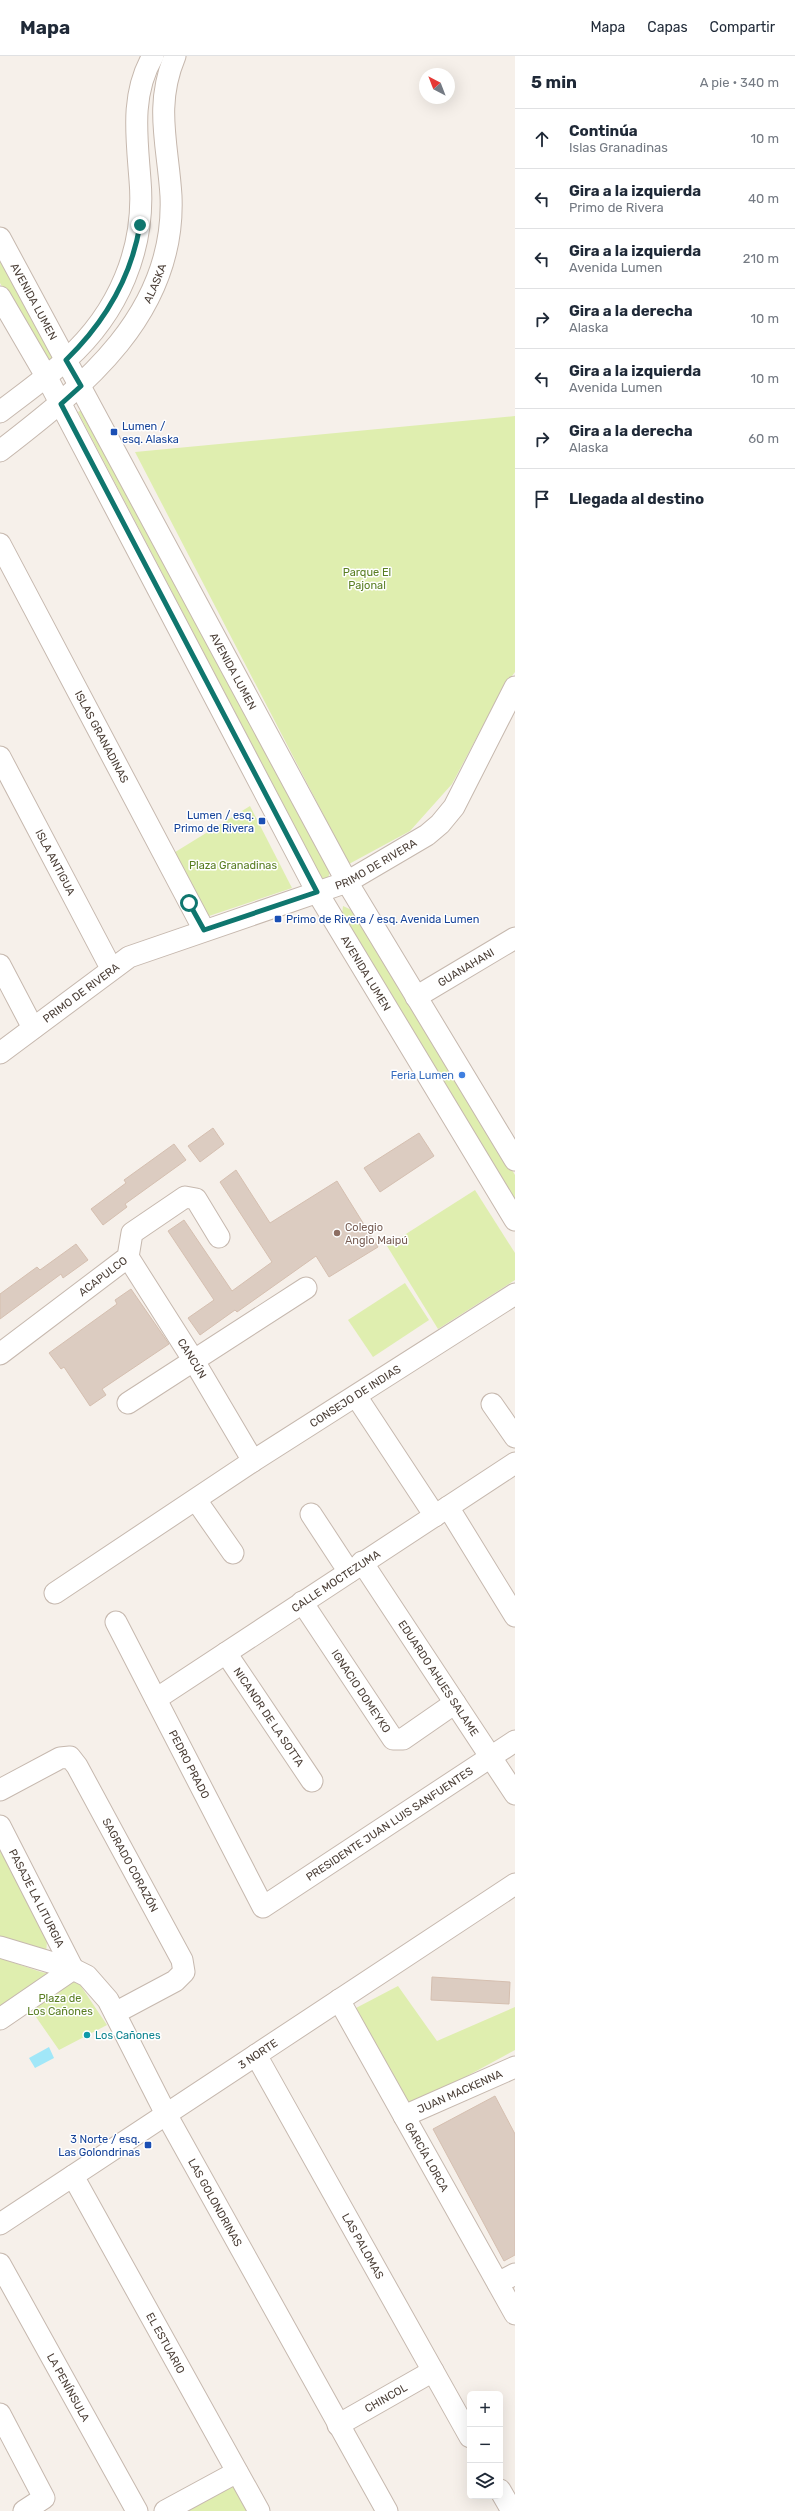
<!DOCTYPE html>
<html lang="es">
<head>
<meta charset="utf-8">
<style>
  :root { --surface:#fff; --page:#f6f6f7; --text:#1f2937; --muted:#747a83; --line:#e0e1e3 }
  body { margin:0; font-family:Rubik,sans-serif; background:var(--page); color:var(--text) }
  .controls { position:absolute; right:12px; bottom:12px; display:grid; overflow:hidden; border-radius:6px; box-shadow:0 4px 16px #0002 }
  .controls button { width:36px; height:36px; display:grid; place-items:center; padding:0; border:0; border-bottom:1px solid var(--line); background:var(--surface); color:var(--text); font:20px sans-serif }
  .compass { position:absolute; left:419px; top:12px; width:36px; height:36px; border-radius:50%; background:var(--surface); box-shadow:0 4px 16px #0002; rotate:318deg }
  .stop { position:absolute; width:12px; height:12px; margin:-9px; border:3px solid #0f766e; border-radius:50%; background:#fff }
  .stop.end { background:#0f766e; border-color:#fff; box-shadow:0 1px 4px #0008 }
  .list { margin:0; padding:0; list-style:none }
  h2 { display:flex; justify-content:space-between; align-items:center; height:52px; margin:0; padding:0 16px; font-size:17px }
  h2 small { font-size:13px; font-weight:400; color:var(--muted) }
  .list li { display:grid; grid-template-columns:26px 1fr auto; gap:12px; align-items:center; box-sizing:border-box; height:60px; padding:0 16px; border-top:1px solid var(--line) }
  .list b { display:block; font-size:15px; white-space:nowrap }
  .list p { margin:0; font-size:13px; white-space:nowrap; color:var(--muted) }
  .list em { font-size:13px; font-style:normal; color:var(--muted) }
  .icon { flex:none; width:22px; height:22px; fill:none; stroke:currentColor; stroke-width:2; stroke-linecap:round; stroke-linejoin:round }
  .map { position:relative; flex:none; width:515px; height:2455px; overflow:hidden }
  header { display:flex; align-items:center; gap:24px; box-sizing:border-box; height:56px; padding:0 20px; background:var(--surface); border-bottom:1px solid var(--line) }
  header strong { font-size:19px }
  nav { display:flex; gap:22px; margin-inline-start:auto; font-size:14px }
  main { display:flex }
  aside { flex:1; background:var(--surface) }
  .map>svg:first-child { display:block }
  .green { fill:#dfeeaf }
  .water { fill:#a1e7f8 }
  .building { fill:#dcccc1; stroke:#d5bfb0 }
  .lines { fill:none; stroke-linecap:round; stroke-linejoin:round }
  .minor-casing { stroke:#c6b8ae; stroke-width:23 }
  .minor { stroke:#fff; stroke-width:21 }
  .route { stroke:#0f766e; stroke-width:5 }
  .transit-dot { fill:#1a4fb4; stroke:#fff; stroke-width:1.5 }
  .shop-dot { fill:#3f7fe0; stroke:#fff; stroke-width:1.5 }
  .education-dot { fill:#8d6e63; stroke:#fff; stroke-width:1.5 }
  .culture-dot { fill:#0f9aa8; stroke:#fff; stroke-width:1.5 }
  .labels { text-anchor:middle; stroke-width:3; stroke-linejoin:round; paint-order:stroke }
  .street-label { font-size:11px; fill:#4b3f37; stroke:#fff }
  .transit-label { font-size:11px; fill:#164399; stroke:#fff; text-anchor:start }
  .park-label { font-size:11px; fill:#597e22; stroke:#fff }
  .shop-label { font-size:11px; fill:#366cbe; stroke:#fff; text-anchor:end }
  .education-label { font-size:11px; fill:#785e54; stroke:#fff; text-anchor:start }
  .culture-label { font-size:11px; fill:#0d838f; stroke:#fff; text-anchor:start }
</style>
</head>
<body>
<header>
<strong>Mapa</strong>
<nav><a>Mapa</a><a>Capas</a><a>Compartir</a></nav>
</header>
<main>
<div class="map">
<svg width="515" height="2455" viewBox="0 0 515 2455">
  <rect width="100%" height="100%" fill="#f6f0ea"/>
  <g class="green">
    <polygon points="0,193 63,307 50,317 0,227"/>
    <polygon points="86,351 330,816 328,822 322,822 78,356"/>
    <polygon points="515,360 515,616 503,632 452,728 410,775 349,808 135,396"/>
    <polygon points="250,750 292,832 206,861 172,798"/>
    <polygon points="343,850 356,856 515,1119 515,1145 342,859"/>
    <polygon points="475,1134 515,1197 515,1224 438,1273 387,1190"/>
    <polygon points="405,1227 429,1264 373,1301 348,1264"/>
    <polygon points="0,1783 47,1885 46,1898 0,1882"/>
    <polygon points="0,1902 41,1916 76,1923 107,1969 59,1994 20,1938 0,1951"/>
    <polygon points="398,1930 437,1985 515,1951 515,1994 408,2052 356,1952"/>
    <polygon points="233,2425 250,2455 180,2455"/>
  </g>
  <polygon class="water" points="49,1991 54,2002 35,2012 29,2002"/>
  <g class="building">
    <polygon points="213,1072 224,1088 200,1106 188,1090"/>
    <polygon points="419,1077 434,1100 380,1136 364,1112"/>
    <polygon points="174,1088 186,1104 125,1148 127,1151 103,1169 91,1153 126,1127 124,1124"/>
    <polygon points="236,1114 270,1167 337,1125 378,1191 329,1221 316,1200 237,1256 235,1254 200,1279 188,1262 214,1244 168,1175 184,1164 232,1235 272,1206 220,1126"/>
    <polygon points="76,1188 88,1204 63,1222 61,1218 0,1263 0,1238 37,1211 40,1214"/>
    <polygon points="131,1233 169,1288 102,1333 106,1339 90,1350 64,1311 61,1313 49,1297 117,1248 115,1244"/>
    <polygon points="432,1921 510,1926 509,1948 431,1944"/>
    <polygon points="495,2040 515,2078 515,2199 504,2205 433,2073"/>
  </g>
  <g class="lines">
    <g class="minor-casing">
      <g id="minor">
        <path id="s1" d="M0,182L347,826L515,1104"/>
        <path id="s2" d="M0,241L46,320L317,836L515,1164"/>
        <path d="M0,356C22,339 46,322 67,303C118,257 146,193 140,124C137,82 130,39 153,0"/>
        <path id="s3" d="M0,395C84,330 176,258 171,140C168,89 154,50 175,0"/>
        <path id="s4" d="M0,488L204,874"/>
        <path id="s5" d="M0,701L111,912"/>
        <polyline points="0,909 33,972"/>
        <path id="s6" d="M416,941L515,882"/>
        <path id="s7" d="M0,997L129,901L347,826L427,779L440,768L454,751L515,631"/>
        <path id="s8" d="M128,1201L194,1305L253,1405"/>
        <path id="s9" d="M0,1298L128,1201L132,1177L185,1141L196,1143L219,1181"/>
        <polyline points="356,1340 435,1460"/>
        <polyline points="128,1347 306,1232"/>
        <polyline points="492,1348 515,1381"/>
        <polyline points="196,1444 233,1497"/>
        <polyline points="448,1451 515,1560"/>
        <polyline points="311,1458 349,1516"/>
        <path id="s10" d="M362,1506L515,1738"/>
        <path id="s11" d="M55,1537L253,1405L515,1238"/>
        <path id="s12" d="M302,1546L393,1683H403L455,1647"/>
        <path id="s13" d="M116,1566L263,1851L515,1685"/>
        <path id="s14" d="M226,1597L312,1725"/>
        <path id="s15" d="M156,1643L515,1407"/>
        <path id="s16" d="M0,1734L60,1702L70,1701L77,1710L182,1904L184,1916L175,1925L115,1957"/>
        <path id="s17" d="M0,1770L73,1913L0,1963"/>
        <path id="s18" d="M0,1891L73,1913L87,1920L108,1944L166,2058L387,2455"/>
        <path id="s19" d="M339,1944L515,2258"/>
        <path id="s20" d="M256,1999L470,2381"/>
        <path id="s21" d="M404,2060L515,2011"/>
        <path id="s22" d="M73,2120L259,2455"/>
        <path id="s23" d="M0,2168L515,1828"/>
        <path id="s24" d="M0,2208L137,2455"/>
        <polyline points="498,2227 515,2218"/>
        <polyline points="0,2358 44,2442 24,2455"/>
        <path id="s25" d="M338,2369L433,2315"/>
        <polyline points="500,2434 512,2455"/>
        <polyline points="165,2455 237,2416"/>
      </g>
    </g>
    <use href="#minor" class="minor"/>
  </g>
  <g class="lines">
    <path class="route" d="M140,169C131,222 105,266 66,304L81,330L61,348L317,836L204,874L189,847"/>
  </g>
  <g class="transit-dot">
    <rect x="110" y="372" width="8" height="8" rx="2"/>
    <rect x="258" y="761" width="8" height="8" rx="2"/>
    <rect x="274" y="859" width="8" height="8" rx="2"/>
    <rect x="144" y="2085" width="8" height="8" rx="2"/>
  </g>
  <circle class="shop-dot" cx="462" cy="1019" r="4"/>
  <circle class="education-dot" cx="337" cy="1177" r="4"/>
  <circle class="culture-dot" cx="87" cy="1979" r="4"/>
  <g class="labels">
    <g class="street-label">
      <text dy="4" stroke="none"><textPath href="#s3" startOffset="231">ALASKA</textPath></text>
      <text dy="4" stroke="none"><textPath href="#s1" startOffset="72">AVENIDA LUMEN</textPath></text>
      <text dy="4" stroke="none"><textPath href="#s1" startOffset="492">AVENIDA LUMEN</textPath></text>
      <text dy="4" stroke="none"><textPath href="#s4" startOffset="218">ISLAS GRANADINAS</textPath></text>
      <text dy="4" stroke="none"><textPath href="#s5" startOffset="119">ISLA ANTIGUA</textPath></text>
      <text dy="4" stroke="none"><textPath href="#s7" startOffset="425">PRIMO DE RIVERA</textPath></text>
      <text dy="4" stroke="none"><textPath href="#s6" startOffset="58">GUANAHANI</textPath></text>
      <text dy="4" stroke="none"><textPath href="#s2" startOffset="769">AVENIDA LUMEN</textPath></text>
      <text dy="4" stroke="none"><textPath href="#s7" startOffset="101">PRIMO DE RIVERA</textPath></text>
      <text dy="4" stroke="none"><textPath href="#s9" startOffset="129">ACAPULCO</textPath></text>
      <text dy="4" stroke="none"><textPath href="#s8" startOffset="120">CANCÚN</textPath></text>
      <text dy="4" stroke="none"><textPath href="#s11" startOffset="359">CONSEJO DE INDIAS</textPath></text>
      <text dy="4" stroke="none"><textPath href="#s15" startOffset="215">CALLE MOCTEZUMA</textPath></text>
      <text dy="4" stroke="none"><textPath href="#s10" startOffset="139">EDUARDO AHUES SALAME</textPath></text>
      <text dy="4" stroke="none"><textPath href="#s12" startOffset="107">IGNACIO DOMEYKO</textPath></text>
      <text dy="4" stroke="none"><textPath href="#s14" startOffset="77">NICANOR DE LA SOTTA</textPath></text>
      <text dy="4" stroke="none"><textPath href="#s13" startOffset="160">PEDRO PRADO</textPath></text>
      <text dy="4" stroke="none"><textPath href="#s13" startOffset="472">PRESIDENTE JUAN LUIS SANFUENTES</textPath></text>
      <text dy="4" stroke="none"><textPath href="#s16" startOffset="202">SAGRADO CORAZÓN</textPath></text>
      <text dy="4" stroke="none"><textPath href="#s17" startOffset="81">PASAJE LA LITURGIA</textPath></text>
      <text dy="4" stroke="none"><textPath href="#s23" startOffset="309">3 NORTE</textPath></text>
      <text dy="4" stroke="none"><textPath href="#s21" startOffset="61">JUAN MACKENNA</textPath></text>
      <text dy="4" stroke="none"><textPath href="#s19" startOffset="180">GARCÍA LORCA</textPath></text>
      <text dy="4" stroke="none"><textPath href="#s18" startOffset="353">LAS GOLONDRINAS</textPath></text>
      <text dy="4" stroke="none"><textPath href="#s20" startOffset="219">LAS PALOMAS</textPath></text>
      <text dy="4" stroke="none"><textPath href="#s22" startOffset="191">EL ESTUARIO</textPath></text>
      <text dy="4" stroke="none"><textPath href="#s24" startOffset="141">LA PENÍNSULA</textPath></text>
      <text dy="4" stroke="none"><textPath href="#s25" startOffset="55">CHINCOL</textPath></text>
    </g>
    <g class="transit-label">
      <text x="122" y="374">Lumen /<tspan x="122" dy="13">esq. Alaska</tspan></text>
      <text x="254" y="763" text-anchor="end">Lumen / esq.<tspan x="254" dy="13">Primo de Rivera</tspan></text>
      <text x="286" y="867">Primo de Rivera / esq. Avenida Lumen</text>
      <text x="140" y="2087" text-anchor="end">3 Norte / esq.<tspan x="140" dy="13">Las Golondrinas</tspan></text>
    </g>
    <g class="park-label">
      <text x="367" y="520">Parque El<tspan x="367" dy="13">Pajonal</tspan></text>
      <text x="233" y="813">Plaza Granadinas</text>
      <text x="60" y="1946">Plaza de<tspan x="60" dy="13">Los Cañones</tspan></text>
    </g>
    <g class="shop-label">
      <text x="454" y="1023">Feria Lumen</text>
    </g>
    <g class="education-label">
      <text x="345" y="1175">Colegio<tspan x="345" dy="13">Anglo Maipú</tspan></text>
    </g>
    <g class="culture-label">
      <text x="95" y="1983">Los Cañones</text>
    </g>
  </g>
</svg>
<div class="controls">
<button>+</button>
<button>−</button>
<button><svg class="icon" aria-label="layers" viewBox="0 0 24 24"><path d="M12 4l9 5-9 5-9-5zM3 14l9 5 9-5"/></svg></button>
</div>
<svg class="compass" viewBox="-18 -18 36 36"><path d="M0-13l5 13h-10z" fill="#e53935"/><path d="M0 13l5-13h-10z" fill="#747a83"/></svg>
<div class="stop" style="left:189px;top:847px"></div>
<div class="stop end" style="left:140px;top:169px"></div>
</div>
<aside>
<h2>5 min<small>A pie · 340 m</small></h2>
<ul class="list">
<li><svg class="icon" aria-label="ahead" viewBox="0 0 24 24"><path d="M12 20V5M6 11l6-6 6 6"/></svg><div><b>Continúa</b><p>Islas Granadinas</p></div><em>10 m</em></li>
<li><svg class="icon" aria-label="left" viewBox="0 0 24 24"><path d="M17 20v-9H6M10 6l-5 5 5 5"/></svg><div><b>Gira a la izquierda</b><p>Primo de Rivera</p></div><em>40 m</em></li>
<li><svg class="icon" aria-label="left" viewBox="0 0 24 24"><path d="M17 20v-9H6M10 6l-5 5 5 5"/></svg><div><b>Gira a la izquierda</b><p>Avenida Lumen</p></div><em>210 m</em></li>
<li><svg class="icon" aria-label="right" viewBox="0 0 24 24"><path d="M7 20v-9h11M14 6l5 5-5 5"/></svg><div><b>Gira a la derecha</b><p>Alaska</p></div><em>10 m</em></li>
<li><svg class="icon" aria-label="left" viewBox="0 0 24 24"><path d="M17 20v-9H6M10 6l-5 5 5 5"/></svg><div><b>Gira a la izquierda</b><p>Avenida Lumen</p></div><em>10 m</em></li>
<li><svg class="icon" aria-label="right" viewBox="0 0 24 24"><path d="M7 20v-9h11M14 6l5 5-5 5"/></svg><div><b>Gira a la derecha</b><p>Alaska</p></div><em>60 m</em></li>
<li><svg class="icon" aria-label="arrive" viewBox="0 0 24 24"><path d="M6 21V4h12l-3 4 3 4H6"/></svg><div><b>Llegada al destino</b></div></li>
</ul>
</aside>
</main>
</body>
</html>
